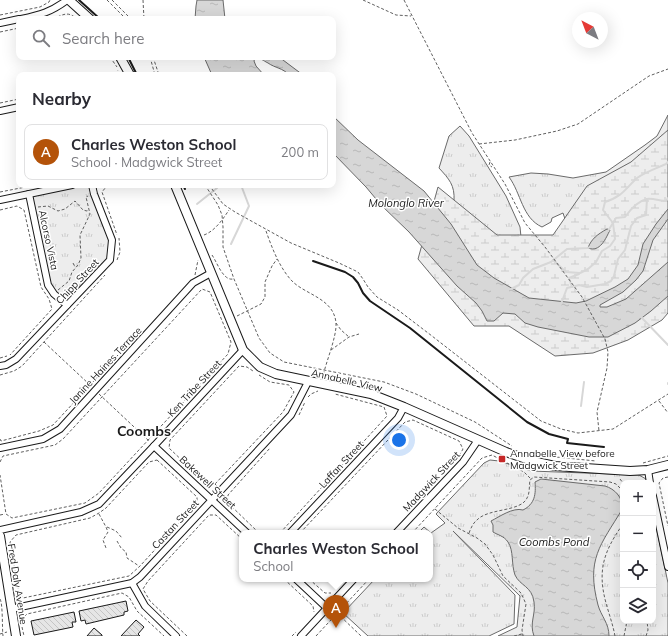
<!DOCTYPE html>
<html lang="en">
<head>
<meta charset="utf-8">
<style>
  :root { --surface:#fff; --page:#f7f7f7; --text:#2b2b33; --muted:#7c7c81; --line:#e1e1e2; --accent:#b45309 }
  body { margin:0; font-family:Mulish,sans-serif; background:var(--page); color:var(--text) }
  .controls { position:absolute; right:12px; bottom:12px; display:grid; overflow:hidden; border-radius:8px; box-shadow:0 4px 16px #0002 }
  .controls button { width:36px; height:36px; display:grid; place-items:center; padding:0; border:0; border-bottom:1px solid var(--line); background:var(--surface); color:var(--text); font:20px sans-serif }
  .compass { position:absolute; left:572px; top:12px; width:36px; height:36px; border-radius:50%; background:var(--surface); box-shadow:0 4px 16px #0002; rotate:318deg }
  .you { position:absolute; left:399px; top:440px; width:14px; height:14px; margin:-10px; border:3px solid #fff; border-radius:50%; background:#1a73e8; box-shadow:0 0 0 6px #1a73e833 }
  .badge { display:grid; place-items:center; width:26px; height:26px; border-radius:50%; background:var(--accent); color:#fff; font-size:13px; font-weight:700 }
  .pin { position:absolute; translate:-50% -33px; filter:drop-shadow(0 1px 2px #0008) }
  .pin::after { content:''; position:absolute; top:21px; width:14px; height:12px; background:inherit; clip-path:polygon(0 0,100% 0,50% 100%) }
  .popup { position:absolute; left:239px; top:530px; width:194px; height:52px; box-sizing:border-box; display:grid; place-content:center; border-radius:8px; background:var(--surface); filter:drop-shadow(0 1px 3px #0005); font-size:13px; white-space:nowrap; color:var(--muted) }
  .popup b { font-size:15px; color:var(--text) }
  .popup::after { content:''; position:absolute; left:50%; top:100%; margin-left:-8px; border:8px solid transparent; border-top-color:var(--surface) }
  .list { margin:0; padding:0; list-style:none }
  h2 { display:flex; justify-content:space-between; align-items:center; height:52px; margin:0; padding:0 16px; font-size:17px }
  h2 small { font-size:13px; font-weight:400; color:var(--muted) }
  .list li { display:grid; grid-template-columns:26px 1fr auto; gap:12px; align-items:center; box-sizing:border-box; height:56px; margin:0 8px 8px; padding:0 8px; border:1px solid var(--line); border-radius:8px }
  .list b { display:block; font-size:15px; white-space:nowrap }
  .list p { margin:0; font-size:13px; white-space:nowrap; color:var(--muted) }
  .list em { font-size:13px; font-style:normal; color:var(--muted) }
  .icon { flex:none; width:22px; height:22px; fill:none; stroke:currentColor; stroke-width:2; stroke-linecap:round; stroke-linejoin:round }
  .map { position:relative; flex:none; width:668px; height:636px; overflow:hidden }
  .search { position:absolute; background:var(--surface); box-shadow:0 4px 16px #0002; left:16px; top:16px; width:320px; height:44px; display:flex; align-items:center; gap:10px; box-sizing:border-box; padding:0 14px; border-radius:8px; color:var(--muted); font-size:15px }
  .panel { position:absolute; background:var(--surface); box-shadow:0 4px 16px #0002; left:16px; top:72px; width:320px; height:116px; border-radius:8px }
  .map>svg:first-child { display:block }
  .grass { fill:url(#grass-tufts); stroke:#6a6a6a }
  .wetland { fill:url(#wetland-marsh); stroke:#6a6a6a }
  .water { fill:url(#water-ripples); stroke:#6a6a6a }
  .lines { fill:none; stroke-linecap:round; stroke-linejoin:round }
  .stream { stroke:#d7d7d7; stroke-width:2 }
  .building { fill:url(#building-back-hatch); stroke:#1a1a1a }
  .street-casing { stroke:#1a1a1a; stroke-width:8 }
  .secondary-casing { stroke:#1a1a1a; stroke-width:10 }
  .path { stroke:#5f5f5f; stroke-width:1; stroke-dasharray:3 2; stroke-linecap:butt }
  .street { stroke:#fff; stroke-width:6 }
  .secondary { stroke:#fff; stroke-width:8 }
  .wall { stroke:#1a1a1a; stroke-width:2 }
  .poi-dot { fill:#c62828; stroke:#fff; stroke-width:1.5 }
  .labels { text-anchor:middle; stroke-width:3; stroke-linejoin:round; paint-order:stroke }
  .street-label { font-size:10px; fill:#1a1a1a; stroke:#fff }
  .poi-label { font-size:10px; fill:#1a1a1a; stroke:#fff; text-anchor:start }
  .water-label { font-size:11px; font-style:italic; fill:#1a1a1a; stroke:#fff }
  .district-label { font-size:14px; font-weight:bold; fill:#1a1a1a; stroke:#fff }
</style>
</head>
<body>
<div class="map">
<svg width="668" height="636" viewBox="0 0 668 636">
  <defs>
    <pattern id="grass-tufts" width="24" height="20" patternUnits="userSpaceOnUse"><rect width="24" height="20" fill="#ededed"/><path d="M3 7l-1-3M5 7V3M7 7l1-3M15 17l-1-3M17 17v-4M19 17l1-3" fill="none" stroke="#cbcbcb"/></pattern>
    <pattern id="wetland-marsh" width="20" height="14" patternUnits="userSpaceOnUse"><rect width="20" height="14" fill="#ededed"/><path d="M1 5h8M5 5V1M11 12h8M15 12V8" fill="none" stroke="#cbcbcb"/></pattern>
    <pattern id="water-ripples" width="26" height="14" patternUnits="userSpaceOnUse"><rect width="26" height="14" fill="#d7d7d7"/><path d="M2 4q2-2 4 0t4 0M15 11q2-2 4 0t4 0" fill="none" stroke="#b8b8b8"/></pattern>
    <pattern id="building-back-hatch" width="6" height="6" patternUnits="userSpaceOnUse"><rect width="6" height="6" fill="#e6e6e6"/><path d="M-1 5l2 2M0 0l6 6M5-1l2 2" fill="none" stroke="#c5c5c5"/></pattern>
  </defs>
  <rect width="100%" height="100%" fill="#fff"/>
  <g class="grass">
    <path d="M668,115V156L565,219L563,213L552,218L551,222L542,227C522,218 521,193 509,177L531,173L548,174L573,178L606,172L645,145L657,136Z"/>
    <path d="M460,126L469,136L506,196L520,227L524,267L454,201C455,185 449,179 439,168L449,136Z"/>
    <polygon points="72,185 92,185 112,240 110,260 67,305 48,285 29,194"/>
    <polygon points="490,460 499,461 531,471 639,475 646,479 647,483 623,483 623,621 653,621 653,512 668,583 668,636 498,636 517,627 520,596 453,531 515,595 514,624 489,636 368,636 343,613 375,579 430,579 430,533 418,533 424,527 431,533 445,523 436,514 484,463"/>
  </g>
  <polygon class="wetland" points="668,130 668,313 662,320 628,340 593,353 555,356 509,326 474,326 418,259 438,187 497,235 553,235 587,186 631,162"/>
  <g class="water">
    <polygon points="197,0 223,0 225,19 195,19 196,6"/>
    <path d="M204,57H279L303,75H289C283,68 275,68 268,63C262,60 263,59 255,58L254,61L256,66L264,75H212Z"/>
    <polygon points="333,116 358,140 424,191 451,224 477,265 494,278 529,298 576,303 586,301 615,287 628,279 638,265 643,244 656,224 668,209 668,219 653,240 643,271 636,280 623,292 600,305 600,307 607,307 626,299 668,262 668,296 651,311 635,323 608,337 589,337 538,327 525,323 515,314 503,313 494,321 487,321 482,311 476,303 457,286 409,232 381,205 366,187 333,153"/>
    <path d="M607,229L610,230C606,238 600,253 588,248C591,239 598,234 607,229Z"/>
    <path d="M541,479L605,486C615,489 622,497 623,508C600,546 586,559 598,605C601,616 609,623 609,636H534C529,623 536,615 534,602C532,586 520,586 515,575C511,564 514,551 508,542C504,536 498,535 493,532V525L491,521C499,517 513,507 523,510C535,504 536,494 535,482Z"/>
  </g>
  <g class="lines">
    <g class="stream">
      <polyline points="197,204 217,188 219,185"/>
      <path d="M608,231L616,218L625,217C630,210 638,201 647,199C652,198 661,201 666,201L668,198"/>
      <polyline points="231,244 249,206 241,185"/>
      <path d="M553,260L566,272L580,273L588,269L596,262L602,251L610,246L615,239L613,223L603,210L605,202C623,196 625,189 637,178C645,172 657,168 666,164L668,162"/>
      <polyline points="572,287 569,278 579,274"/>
      <polyline points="511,289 519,285 523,278 533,269 551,262 567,249 588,248 590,247"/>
      <polyline points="561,304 567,288 579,285 587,287 605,284 611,281 614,276 618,259 625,250 631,226 637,218 646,215 647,199"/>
      <polyline points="641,317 668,345"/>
      <polyline points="668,383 668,384"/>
      <polyline points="581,406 584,382"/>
    </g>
  </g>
  <g class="building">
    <polygon points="126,601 128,611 124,612 124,615 86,624 85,620 81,621 79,611"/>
    <polygon points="74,612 76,622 72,622 73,627 34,635 31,621"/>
    <polygon points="136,620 144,627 138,634 140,636 121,636"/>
    <polygon points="94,628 102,635 102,636 87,636"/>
  </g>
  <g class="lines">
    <g class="street-casing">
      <g id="street">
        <path d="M21,19C40,15 51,12 67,0"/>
        <polyline points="0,23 19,19"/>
        <polyline points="0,111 19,107"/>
        <polyline points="29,194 48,285 54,294 67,305"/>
        <polyline points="0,200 72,185"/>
        <polyline points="0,366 6,365 16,359 110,260 112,240 94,194 92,185"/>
        <polyline points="154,446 247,533"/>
        <polyline points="0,448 43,439 60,429 193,283 211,273"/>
        <polyline points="648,470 650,483"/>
        <polyline points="653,496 668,567"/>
        <polyline points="0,530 81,512 99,504 154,446 243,350"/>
        <polyline points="290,533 398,418 404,407"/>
        <polyline points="396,533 463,462 478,440"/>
        <polyline points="296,579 327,608"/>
        <polyline points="132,583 145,606 176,636"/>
        <polyline points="11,609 132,583 140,577 291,415 308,382"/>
        <polyline points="301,636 354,579"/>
      </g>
    </g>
    <g class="secondary-casing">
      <g id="secondary">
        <polyline points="69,0 90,19"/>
        <polyline points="120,57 130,75"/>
        <polyline points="175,185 243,350 260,367 276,374 371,394 404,407 506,452 532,461 555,466 630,471 648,470 668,465"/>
        <polyline points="0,536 16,636"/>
      </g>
    </g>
    <g class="path">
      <polyline points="107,0 126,19"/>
      <polyline points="112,0 131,19"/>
      <polyline points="143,0 144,19"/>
      <polyline points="363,0 396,15 411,16"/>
      <polyline points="404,0 472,133 505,184 525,223 545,247 582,297 605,339 608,352 607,368 597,412 599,431"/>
      <polyline points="0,15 40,7 49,2 50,0"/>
      <path d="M53,19C64,14 68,11 77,19"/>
      <polyline points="0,32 19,28"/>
      <polyline points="110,57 117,67"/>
      <polyline points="150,57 155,75"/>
      <polyline points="153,57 159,75"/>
      <polyline points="116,75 118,70"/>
      <polyline points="0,103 19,99"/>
      <polyline points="479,144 515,140 557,131 578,124 649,76 668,69"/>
      <polyline points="490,162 489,165 492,167"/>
      <polyline points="114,185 106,187 102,192 117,235"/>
      <polyline points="205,185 218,205 222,215 223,227 223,247 234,279 259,338 270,353 284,362 384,382 416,394 475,422 512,446"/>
      <polyline points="209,185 223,204 235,212 291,243 339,263 358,272 363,279 368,287 377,297 398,310 432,336 541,421 561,429 578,433 613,429 668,394"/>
      <polyline points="0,192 36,185"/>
      <polyline points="38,207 48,206 58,211 65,209 75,201 83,210 87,211 89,210"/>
      <polyline points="0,210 17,206 24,210 41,287 49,299 52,309 10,355"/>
      <path d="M266,231C272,248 280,269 293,282C307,295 334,299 336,323C337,336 326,362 323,376"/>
      <path d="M204,235C215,231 223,219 229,210"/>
      <path d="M212,255C217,262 223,281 233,279"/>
      <polyline points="117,260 120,252 119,238"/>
      <polyline points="73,263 75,267"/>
      <polyline points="195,275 198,260"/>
      <polyline points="58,290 69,281 72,272 78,265 81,258 80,235 90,214 86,197 88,196"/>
      <polyline points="237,316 261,304 265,297 265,282 272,266 277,259"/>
      <polyline points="336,323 341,330 349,337"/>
      <polyline points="44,342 90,385"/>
      <polyline points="331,350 349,337 359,334"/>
      <polyline points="0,358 7,356"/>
      <polyline points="0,375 14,371 22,366 105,275"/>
      <polyline points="99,394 149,441"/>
      <polyline points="308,397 311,394 318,391"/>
      <polyline points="659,401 668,413"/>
      <polyline points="299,415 305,402"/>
      <polyline points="0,439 1,441 39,431 53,425 118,355"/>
      <polyline points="532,453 546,456 596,461"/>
      <polygon points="157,460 197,497 197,504 140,566 129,576 23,598 19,593 10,542 16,535 90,518 99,513 106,508 149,462"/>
      <polyline points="0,462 3,456 55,445 63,439 202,289 210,292 231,342 228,354 99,493 85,503 12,518 6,514 0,475"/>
      <polyline points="643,463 668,456"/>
      <polyline points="668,477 663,478 659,483 668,526"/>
      <polyline points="620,479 623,483"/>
      <polyline points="215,484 283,412 294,392 289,385 270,382 259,375"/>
      <polyline points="217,486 215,484 208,485 169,448 170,440 239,366 247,367 253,371"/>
      <polyline points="435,509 458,528 477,538 485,544 493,555 503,576 521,593 526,604 522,630 523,636"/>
      <polyline points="99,514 106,527 108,532 103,540 106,548"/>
      <polyline points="0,515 5,514"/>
      <polyline points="107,527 116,531 122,538"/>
      <polyline points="259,533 228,503 228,495 270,448"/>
      <polyline points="280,533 387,416 384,407 335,394"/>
      <polyline points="300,533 405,422 413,420 459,441 463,449 459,456"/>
      <polyline points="412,533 482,458 492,455 524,472 531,479"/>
      <path d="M469,533C471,528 473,523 477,520C488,508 521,512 527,498C530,493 529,486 530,480L534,477L610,482L616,484L623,491"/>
      <polyline points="117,541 121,548 126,552 127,558 139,566"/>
      <polyline points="284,579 313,606 314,612"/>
      <polyline points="309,579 325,593 331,593"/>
      <path d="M0,599C3,604 2,628 3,636"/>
      <polyline points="337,613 361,636"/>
      <polyline points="21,620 27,614 122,593 129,597 137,611 164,636"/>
      <polyline points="22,627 24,636"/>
      <polyline points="0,634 7,632"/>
      <polyline points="187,636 150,601 143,589 148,581 209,515 216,515 242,539"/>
      <polyline points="292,636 296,632"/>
      <polyline points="316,636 369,579"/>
      <polyline points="514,636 522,634"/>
      <path d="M615,636C613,625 609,614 606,603C597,570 604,551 623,524"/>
      <polyline points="624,636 627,621"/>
      <polyline points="646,636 648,630 647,621"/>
    </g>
    <use href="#street" class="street"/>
    <use href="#secondary" class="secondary"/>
    <g class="wall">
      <polyline points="79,0 100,19"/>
      <polyline points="128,57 137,75"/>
      <polyline points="183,185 185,189"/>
      <polyline points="313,261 345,272 353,277 358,283 363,293 370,301 410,328 527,422 549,434 568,439 567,443 604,447"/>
    </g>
  </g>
  <rect class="poi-dot" x="498" y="455" width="8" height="8" rx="2"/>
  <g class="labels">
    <g class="street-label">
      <text transform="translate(49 240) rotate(78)" y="4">Alcorso Vista</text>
      <text transform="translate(77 281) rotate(-47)" y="4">Chipp Street</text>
      <text transform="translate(105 365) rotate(-47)" y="4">Janine Haines Terrace</text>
      <text transform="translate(347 380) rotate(13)" y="4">Annabelle View</text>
      <text transform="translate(194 388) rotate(-47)" y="4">Ken Tribe Street</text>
      <text transform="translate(341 464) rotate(-47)" y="4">Laffan Street</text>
      <text transform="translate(431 481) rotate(-47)" y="4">Madgwick Street</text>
      <text transform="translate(208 482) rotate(43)" y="4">Bakewell Street</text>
      <text transform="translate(175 524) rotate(-47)" y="4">Castan Street</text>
      <text transform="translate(18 584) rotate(81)" y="4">Fred Daly Avenue</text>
    </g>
    <g class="poi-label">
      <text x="510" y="457">Annabelle View before<tspan x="510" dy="12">Madgwick Street</tspan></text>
    </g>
    <g class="water-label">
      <text x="406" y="207">Molonglo River</text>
      <text x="554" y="546">Coombs Pond</text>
    </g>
    <g class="district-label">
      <text x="144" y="436">Coombs</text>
    </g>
  </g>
</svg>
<div class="controls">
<button>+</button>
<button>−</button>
<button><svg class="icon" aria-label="locate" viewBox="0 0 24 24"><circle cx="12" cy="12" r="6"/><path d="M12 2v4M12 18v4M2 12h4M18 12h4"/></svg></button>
<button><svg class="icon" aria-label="layers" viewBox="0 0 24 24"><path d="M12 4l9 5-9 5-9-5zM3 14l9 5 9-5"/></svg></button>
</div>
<svg class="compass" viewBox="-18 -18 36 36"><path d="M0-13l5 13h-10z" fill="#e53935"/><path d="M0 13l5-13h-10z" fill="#7c7c81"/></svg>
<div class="you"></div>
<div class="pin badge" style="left:336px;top:628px">A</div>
<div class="popup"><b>Charles Weston School</b>School</div>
<div class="search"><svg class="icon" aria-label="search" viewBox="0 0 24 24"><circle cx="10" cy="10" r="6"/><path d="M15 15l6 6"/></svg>Search here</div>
<section class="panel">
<h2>Nearby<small></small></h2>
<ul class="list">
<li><span class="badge">A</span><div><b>Charles Weston School</b><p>School · Madgwick Street</p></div><em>200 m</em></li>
</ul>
</section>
</div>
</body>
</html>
